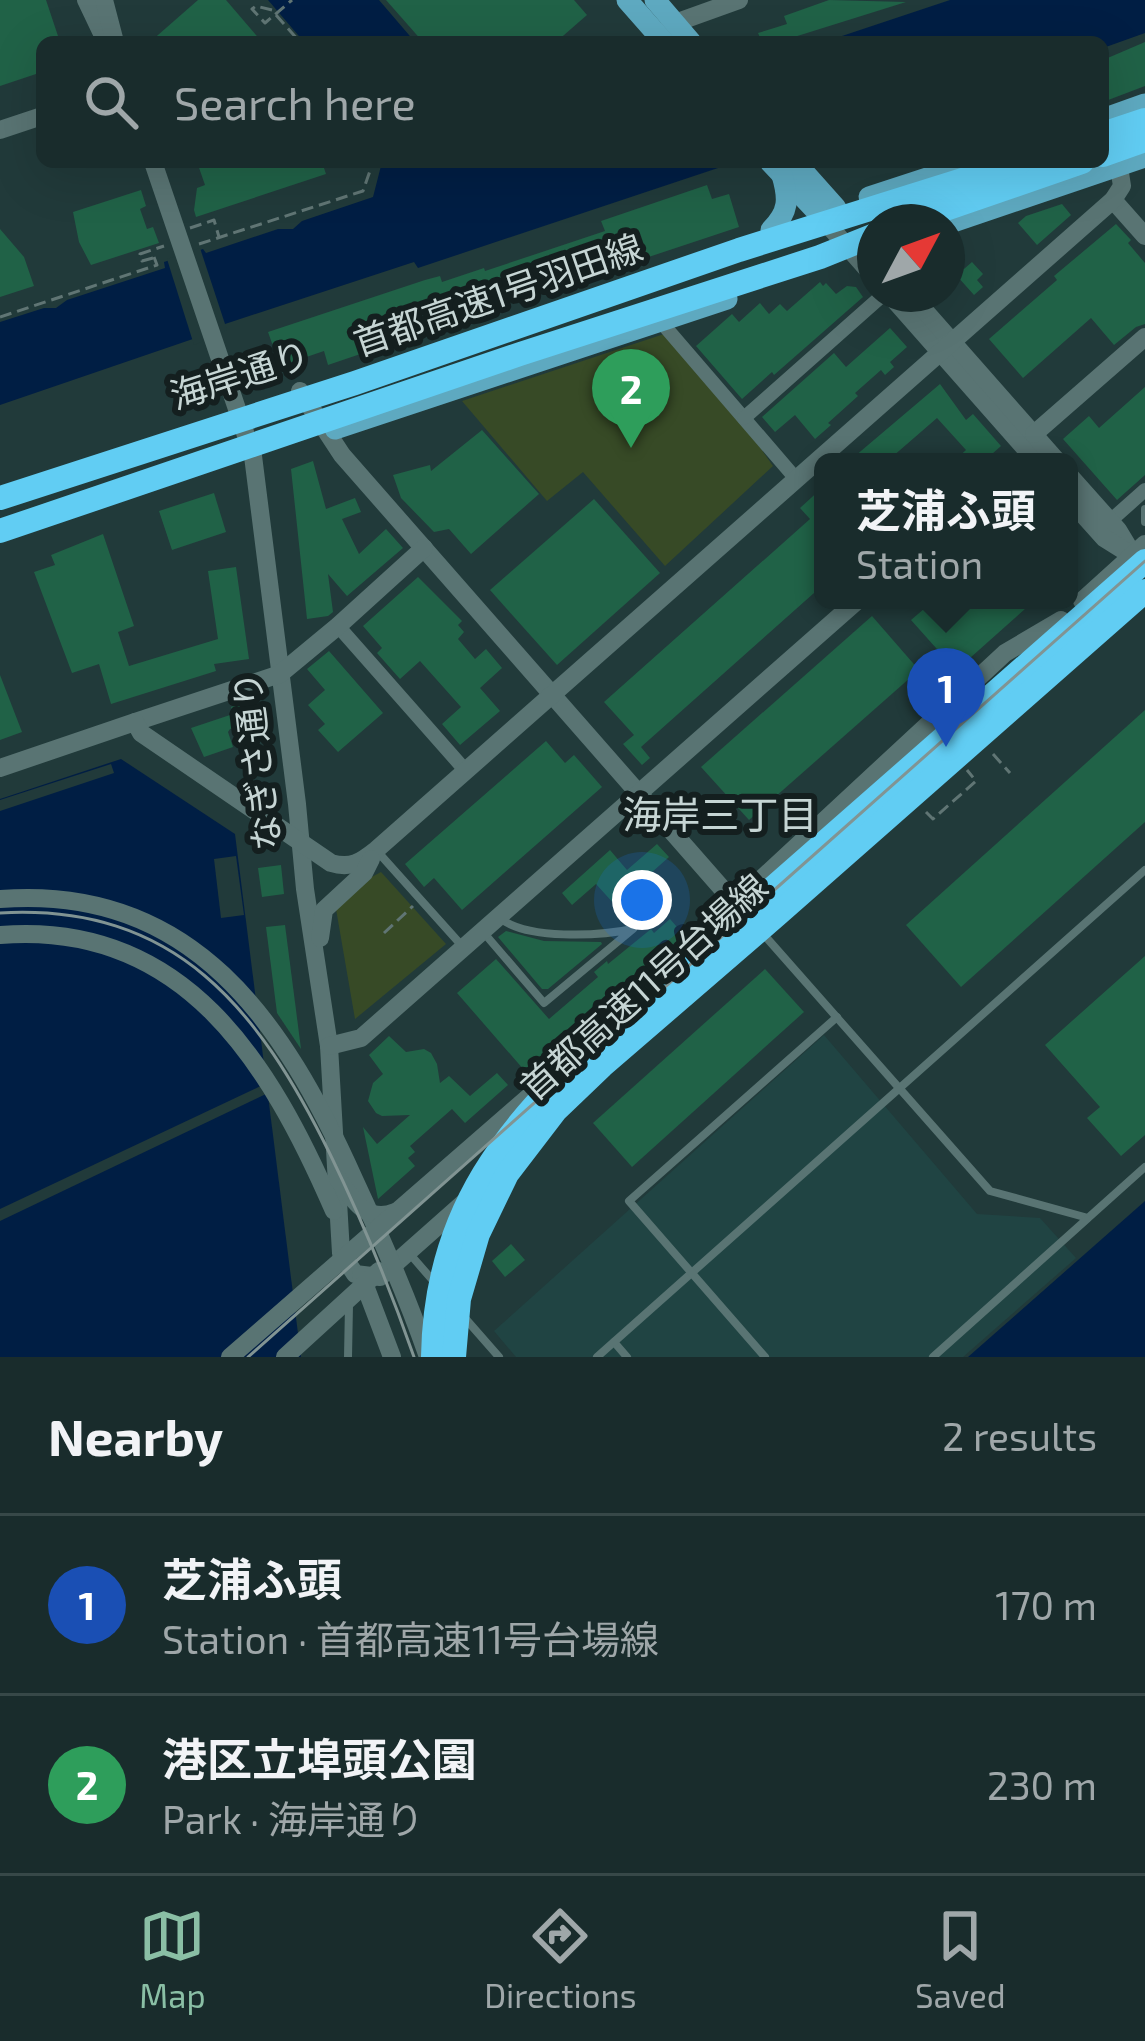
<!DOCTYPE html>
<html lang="en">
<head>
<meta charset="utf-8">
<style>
  :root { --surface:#192c2c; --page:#223434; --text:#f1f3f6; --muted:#9fa7a9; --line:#374848; --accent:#8abfa5 }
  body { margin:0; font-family:"Exo 2","Noto Sans JP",sans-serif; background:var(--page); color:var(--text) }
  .compass { position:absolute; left:857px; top:204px; width:108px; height:108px; border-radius:50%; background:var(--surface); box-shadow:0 12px 48px #0002; rotate:49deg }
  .you { position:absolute; left:642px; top:900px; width:42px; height:42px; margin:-30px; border:9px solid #fff; border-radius:50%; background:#1a73e8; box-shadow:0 0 0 18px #1a73e833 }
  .badge { display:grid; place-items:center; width:78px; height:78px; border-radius:50%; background:var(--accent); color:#fff; font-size:39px; font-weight:700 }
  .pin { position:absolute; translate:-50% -99px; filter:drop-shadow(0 3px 6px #0008) }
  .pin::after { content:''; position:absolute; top:63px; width:42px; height:36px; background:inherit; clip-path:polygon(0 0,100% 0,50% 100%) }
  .popup { position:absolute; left:814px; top:453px; width:264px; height:156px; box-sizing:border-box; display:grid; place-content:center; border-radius:18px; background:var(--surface); filter:drop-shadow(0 3px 9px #0005); font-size:39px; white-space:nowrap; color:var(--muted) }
  .popup b { font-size:45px; color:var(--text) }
  .popup::after { content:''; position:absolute; left:50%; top:100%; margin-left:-24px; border:24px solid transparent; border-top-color:var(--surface) }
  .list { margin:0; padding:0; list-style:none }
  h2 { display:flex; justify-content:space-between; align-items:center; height:156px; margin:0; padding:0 48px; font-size:51px }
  h2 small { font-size:39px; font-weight:400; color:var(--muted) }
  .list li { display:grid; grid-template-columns:78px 1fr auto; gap:36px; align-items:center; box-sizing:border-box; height:180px; padding:0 48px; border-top:3px solid var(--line) }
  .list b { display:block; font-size:45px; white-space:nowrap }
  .list p { margin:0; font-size:39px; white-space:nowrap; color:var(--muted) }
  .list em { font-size:39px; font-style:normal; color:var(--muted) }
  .icon { flex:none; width:66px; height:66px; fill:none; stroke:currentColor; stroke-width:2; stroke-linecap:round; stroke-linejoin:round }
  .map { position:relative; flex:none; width:1145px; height:1357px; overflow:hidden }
  .search { position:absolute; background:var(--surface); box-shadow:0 12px 48px #0002; left:36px; right:36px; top:36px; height:132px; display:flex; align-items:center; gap:30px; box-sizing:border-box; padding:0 42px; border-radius:18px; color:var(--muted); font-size:45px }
  .sheet { height:516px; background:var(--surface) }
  nav { display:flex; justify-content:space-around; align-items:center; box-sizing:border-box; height:168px; border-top:3px solid var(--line); background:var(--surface); font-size:33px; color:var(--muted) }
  nav a { display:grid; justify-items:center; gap:6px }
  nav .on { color:var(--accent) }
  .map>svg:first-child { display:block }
  .built { fill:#204443 }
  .green { fill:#374a26 }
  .water { fill:#001e44 }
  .pier { fill:#213a3a }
  .building { fill:#206247 }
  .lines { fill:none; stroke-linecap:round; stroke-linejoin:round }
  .path { stroke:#607574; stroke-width:3; stroke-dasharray:12 6; stroke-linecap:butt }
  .service { stroke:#597473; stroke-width:8 }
  .minor { stroke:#597473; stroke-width:14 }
  .tertiary { stroke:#597473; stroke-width:18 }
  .primary { stroke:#5ea9c0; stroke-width:21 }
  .motorway { stroke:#61cdf3; stroke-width:24 }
  .tram { stroke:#819493; stroke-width:3 }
  .labels { text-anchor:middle; stroke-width:12; stroke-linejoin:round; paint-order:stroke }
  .street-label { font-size:36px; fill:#c6d5d4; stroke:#141f1f }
  .neighbourhood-label { font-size:39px; fill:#c6d5d4; stroke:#141f1f }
</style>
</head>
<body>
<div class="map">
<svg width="1145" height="1357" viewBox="0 0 1145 1357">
  <rect width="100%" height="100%" fill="#213a3a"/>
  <polygon class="built" points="824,1035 977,1214 1040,1218 1076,1258 963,1357 516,1357 494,1331"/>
  <g class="green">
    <polygon points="664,334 748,430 773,466 665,566 583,472 547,501 462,401"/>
    <polygon points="381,872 446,944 355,1019 336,909 368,879"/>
  </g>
  <g class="water">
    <polygon points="268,0 379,0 415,42 304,42"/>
    <polygon points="950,0 1145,0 1145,33 1103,48 1103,42 824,42"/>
    <polygon points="382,162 736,162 418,268 414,262 225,324 225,328 0,405 0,322 44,308 56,308 67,300 165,268 164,262 203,249 206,253 278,229 293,229 302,221 373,197"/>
    <polygon points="121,759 235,834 301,1357 0,1357 0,799"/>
    <polygon points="1145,1201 1145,1357 968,1357"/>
  </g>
  <g class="pier">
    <polygon points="200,248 227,330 194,345 167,259"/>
    <polygon points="111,764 114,773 0,811 0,800"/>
    <polygon points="236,856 244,915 221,918 214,859"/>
    <polygon points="267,1083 268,1093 0,1221 0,1209"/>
  </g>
  <g class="building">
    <polygon points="0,0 46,0 60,42 42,42 42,72 0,86"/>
    <polygon points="198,0 226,0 262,42 150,42"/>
    <polygon points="386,0 574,0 587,15 556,42 423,42"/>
    <polygon points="829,0 906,2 791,38 793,42 762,42 758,33 787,24 784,16"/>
    <polygon points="1145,42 1145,86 1103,102 1103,60"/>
    <polygon points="197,162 322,162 326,174 196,217 194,210 197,188 205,185"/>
    <polygon points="707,185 712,199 729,194 739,227 501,306 500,303 457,317 455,311 441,315 438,308 381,328 387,345 328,365 324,351 280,366 268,332 425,280 440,276 442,282 484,268 485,271 605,231 601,221"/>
    <polygon points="141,190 146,206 140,209 147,229 153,227 159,243 91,265 79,242 73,212"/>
    <polygon points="1062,204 1071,215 1037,245 1018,223 1026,216"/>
    <polygon points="1116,224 1131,240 1128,243 1145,263 1145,324 1136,327 1114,345 1091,318 1023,378 989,339 1057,280 1054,276"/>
    <polygon points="0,229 24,257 34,286 0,297"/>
    <polygon points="947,248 964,269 972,262 983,274 977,280 983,287 974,295 957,276 947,285"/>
    <polygon points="820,282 823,286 826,283 836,294 847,286 856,287 863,297 774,375 772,372 742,399 696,346 732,314 739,322 760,303 769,314 780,304 787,311"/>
    <polygon points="890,328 907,347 890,362 894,367 885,375 881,370 855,393 858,396 828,423 831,425 815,439 795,415 775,432 762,417 834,353 846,367"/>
    <polygon points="940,384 966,420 973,414 1001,446 983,462 953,462 966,450 937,418 892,457 896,462 848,462"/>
    <polygon points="1145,387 1145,475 1117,500 1063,439 1089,416 1099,428"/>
    <polygon points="482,430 539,494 471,554 449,529 434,532 401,498 393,475 430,465 431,471"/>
    <polygon points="313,461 326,509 355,498 361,512 342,519 359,554 386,529 403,548 347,596 328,574 333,612 328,616 307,619 291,469"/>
    <polygon points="823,487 823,585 641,747 650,758 642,765 623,744 634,735 604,702 810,519 800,508"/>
    <polygon points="214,493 226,532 172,550 159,511"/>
    <polygon points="594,499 660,573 557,665 490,590"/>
    <polygon points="103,534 134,626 118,632 129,666 218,639 208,571 236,567 249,659 214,664 216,671 111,704 99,664 72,673 34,572 55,565 51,555"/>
    <polygon points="418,577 462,621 458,625 464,632 458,639 475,659 486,649 502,668 480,688 500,711 460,745 442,724 461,707 420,661 400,679 377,653 382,648 363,626"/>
    <polygon points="917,600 1035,600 970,658 967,655 953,667 911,620 925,608"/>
    <polygon points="872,616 919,670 749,820 701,767"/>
    <polygon points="329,651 383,713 338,752 318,730 325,724 308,705 325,690 307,669"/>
    <polygon points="0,675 22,732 0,740"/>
    <polygon points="244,703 249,703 253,706 257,723 230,729 228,732 233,747 204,757 191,728 233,714 231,707"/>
    <polygon points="1145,710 1145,822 961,987 906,925"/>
    <polygon points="546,741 565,763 574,755 602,787 462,910 434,878 424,887 405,864"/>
    <polygon points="657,844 669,857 615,905 596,884 572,905 562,893 610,850 627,870"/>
    <polygon points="281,865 284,894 262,897 258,868"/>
    <polygon points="670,919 684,935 524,1070 457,993 496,959 549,1019 598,977 594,972 607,961 608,964 651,929 654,933"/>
    <polygon points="285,925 296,1010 301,1049 277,1013 266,927"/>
    <polygon points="506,931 544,941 601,942 602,944 548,989 542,989 498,937"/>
    <polygon points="1145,956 1145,1135 1121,1156 1087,1118 1100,1107 1045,1045"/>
    <polygon points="765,969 804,1012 632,1167 593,1123"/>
    <polygon points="389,1036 406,1052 424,1049 431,1053 437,1064 440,1083 449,1076 470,1096 497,1073 508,1085 465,1123 452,1109 410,1146 415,1152 408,1158 415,1166 378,1199 363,1127 377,1144 410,1115 382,1116 376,1113 368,1101 373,1083 383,1074 369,1055"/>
    <polygon points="511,1244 525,1260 505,1277 492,1261"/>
  </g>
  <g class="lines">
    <g class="path">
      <polyline points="272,10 256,6 252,9 265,23 292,0"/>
      <polyline points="276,15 300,42"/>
      <polyline points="190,228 214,220 219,237"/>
      <polyline points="199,244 363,191 373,162"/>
      <polyline points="153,258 142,261 140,254 164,246"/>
      <polyline points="0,317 157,265 154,257"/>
      <polyline points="993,754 1010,773"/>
      <polyline points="926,812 933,819 976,781 967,770"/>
      <polyline points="384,933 413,906"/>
    </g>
    <g class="service">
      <polyline points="1145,509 1145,522"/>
      <polyline points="377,851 463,947"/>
      <path d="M484,933L544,1003L633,929C600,936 526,940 500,918"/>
      <polyline points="765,936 990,1191 1088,1218 1145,1167"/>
      <polyline points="409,1253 435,1283"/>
      <polyline points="464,1317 499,1357"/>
      <polyline points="614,1342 627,1357"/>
      <polyline points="348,1357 349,1305"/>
      <polyline points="597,1357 1145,870"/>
      <polyline points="765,1357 629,1201 837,1017"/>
      <polyline points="933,1357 1087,1219"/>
    </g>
    <g class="minor">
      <polyline points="661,322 797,480"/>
      <polyline points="744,418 884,294"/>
      <polyline points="1109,522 1145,490"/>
      <polyline points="338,626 465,770"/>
    </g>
    <g class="tertiary">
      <polyline points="86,0 106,42"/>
      <polyline points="104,0 115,42"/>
      <polyline points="666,30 675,23 739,0"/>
      <polyline points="0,130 42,116"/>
      <polyline points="153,162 253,456 297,804 305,889 329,1046 341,1253 355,1274 380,1277 468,1199"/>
      <polyline points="1113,200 1145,236"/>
      <polyline points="822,218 875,278"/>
      <polyline points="889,294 1037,462"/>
      <polyline points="910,294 1058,462"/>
      <polyline points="300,391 342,455 747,917"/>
      <polyline points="1034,434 1145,337"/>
      <polyline points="1069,475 1118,530 1138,563"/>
      <polyline points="1069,499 1104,538 1128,553"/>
      <polyline points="1082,601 1145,544"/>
      <polyline points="135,722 280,674 338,626 424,548"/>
      <path d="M0,768L135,722L141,733L331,863C351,869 361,862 376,850L1113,200L1122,186L1119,167"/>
      <path d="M0,899C193,884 284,1023 354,1179C381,1237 407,1296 428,1357"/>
      <polyline points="740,908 756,884 1005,653 1061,620"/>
      <path d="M0,935C184,920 270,1063 334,1211"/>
      <polyline points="320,938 324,910 364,873 371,859"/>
      <polyline points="329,1046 361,1038 858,600"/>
      <path d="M338,1179C353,1200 367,1224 395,1212"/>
      <polyline points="361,1275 392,1357"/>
      <polyline points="230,1357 539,1088"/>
      <polyline points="285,1357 379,1271"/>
    </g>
    <g class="primary">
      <polyline points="627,0 664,42"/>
      <polyline points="655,0 691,42"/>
      <polyline points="1103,119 1145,104"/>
      <polyline points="770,162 819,214"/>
      <polyline points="795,162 836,208"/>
      <polyline points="869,197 976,162"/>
      <polyline points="947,224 1145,157"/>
      <path d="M771,230C789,212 789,199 782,175"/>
      <polyline points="335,429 727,299"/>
    </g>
    <g class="motorway">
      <polyline points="1103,134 1145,120"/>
      <polyline points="1103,155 1145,140"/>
      <polyline points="908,222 1082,162"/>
      <polyline points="0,498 355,383 739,250 1020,162"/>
      <polyline points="0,531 520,354 820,257 875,235"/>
      <path d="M433,1357C435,1211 507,1124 609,1032L1145,561"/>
      <polyline points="454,1357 459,1299 478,1234 507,1174 556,1110 602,1066 778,914 1145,591"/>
    </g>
    <g class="tram">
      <path d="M0,913C177,903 259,1010 330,1154C362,1220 390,1288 414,1357"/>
      <polyline points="248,1357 1145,561"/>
    </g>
  </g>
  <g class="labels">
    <g class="street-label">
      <text transform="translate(498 295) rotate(-19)" y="13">首都高速1号羽田線</text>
      <text transform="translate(240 375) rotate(-18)" y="13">海岸通り</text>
      <text transform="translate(257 761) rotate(-97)" y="13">なぎさ通り</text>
      <text transform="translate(644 987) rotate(-42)" y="13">首都高速11号台場線</text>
    </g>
    <g class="neighbourhood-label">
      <text x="720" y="829">海岸三丁目</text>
    </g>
  </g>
</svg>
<svg class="compass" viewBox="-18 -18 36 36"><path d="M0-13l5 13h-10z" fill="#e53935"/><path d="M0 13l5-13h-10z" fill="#9fa7a9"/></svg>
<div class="you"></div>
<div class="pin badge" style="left:946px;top:747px;background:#1a4fb4">1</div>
<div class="popup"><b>芝浦ふ頭</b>Station</div>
<div class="pin badge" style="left:631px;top:448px;background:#2e9e5b">2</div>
<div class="search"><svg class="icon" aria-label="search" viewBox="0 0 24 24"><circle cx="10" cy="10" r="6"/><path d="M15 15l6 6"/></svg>Search here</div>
</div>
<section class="sheet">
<h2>Nearby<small>2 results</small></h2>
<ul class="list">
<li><span class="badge" style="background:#1a4fb4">1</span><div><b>芝浦ふ頭</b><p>Station · 首都高速11号台場線</p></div><em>170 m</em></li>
<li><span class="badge" style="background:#2e9e5b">2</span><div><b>港区立埠頭公園</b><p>Park · 海岸通り</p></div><em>230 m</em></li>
</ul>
</section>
<nav>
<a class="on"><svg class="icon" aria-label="map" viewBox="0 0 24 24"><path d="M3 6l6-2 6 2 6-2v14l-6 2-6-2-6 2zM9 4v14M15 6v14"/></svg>Map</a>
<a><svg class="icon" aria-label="directions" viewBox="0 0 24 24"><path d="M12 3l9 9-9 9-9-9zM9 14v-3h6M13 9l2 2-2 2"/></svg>Directions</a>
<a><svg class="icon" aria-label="saved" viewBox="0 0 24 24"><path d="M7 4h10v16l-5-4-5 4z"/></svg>Saved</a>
</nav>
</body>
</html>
